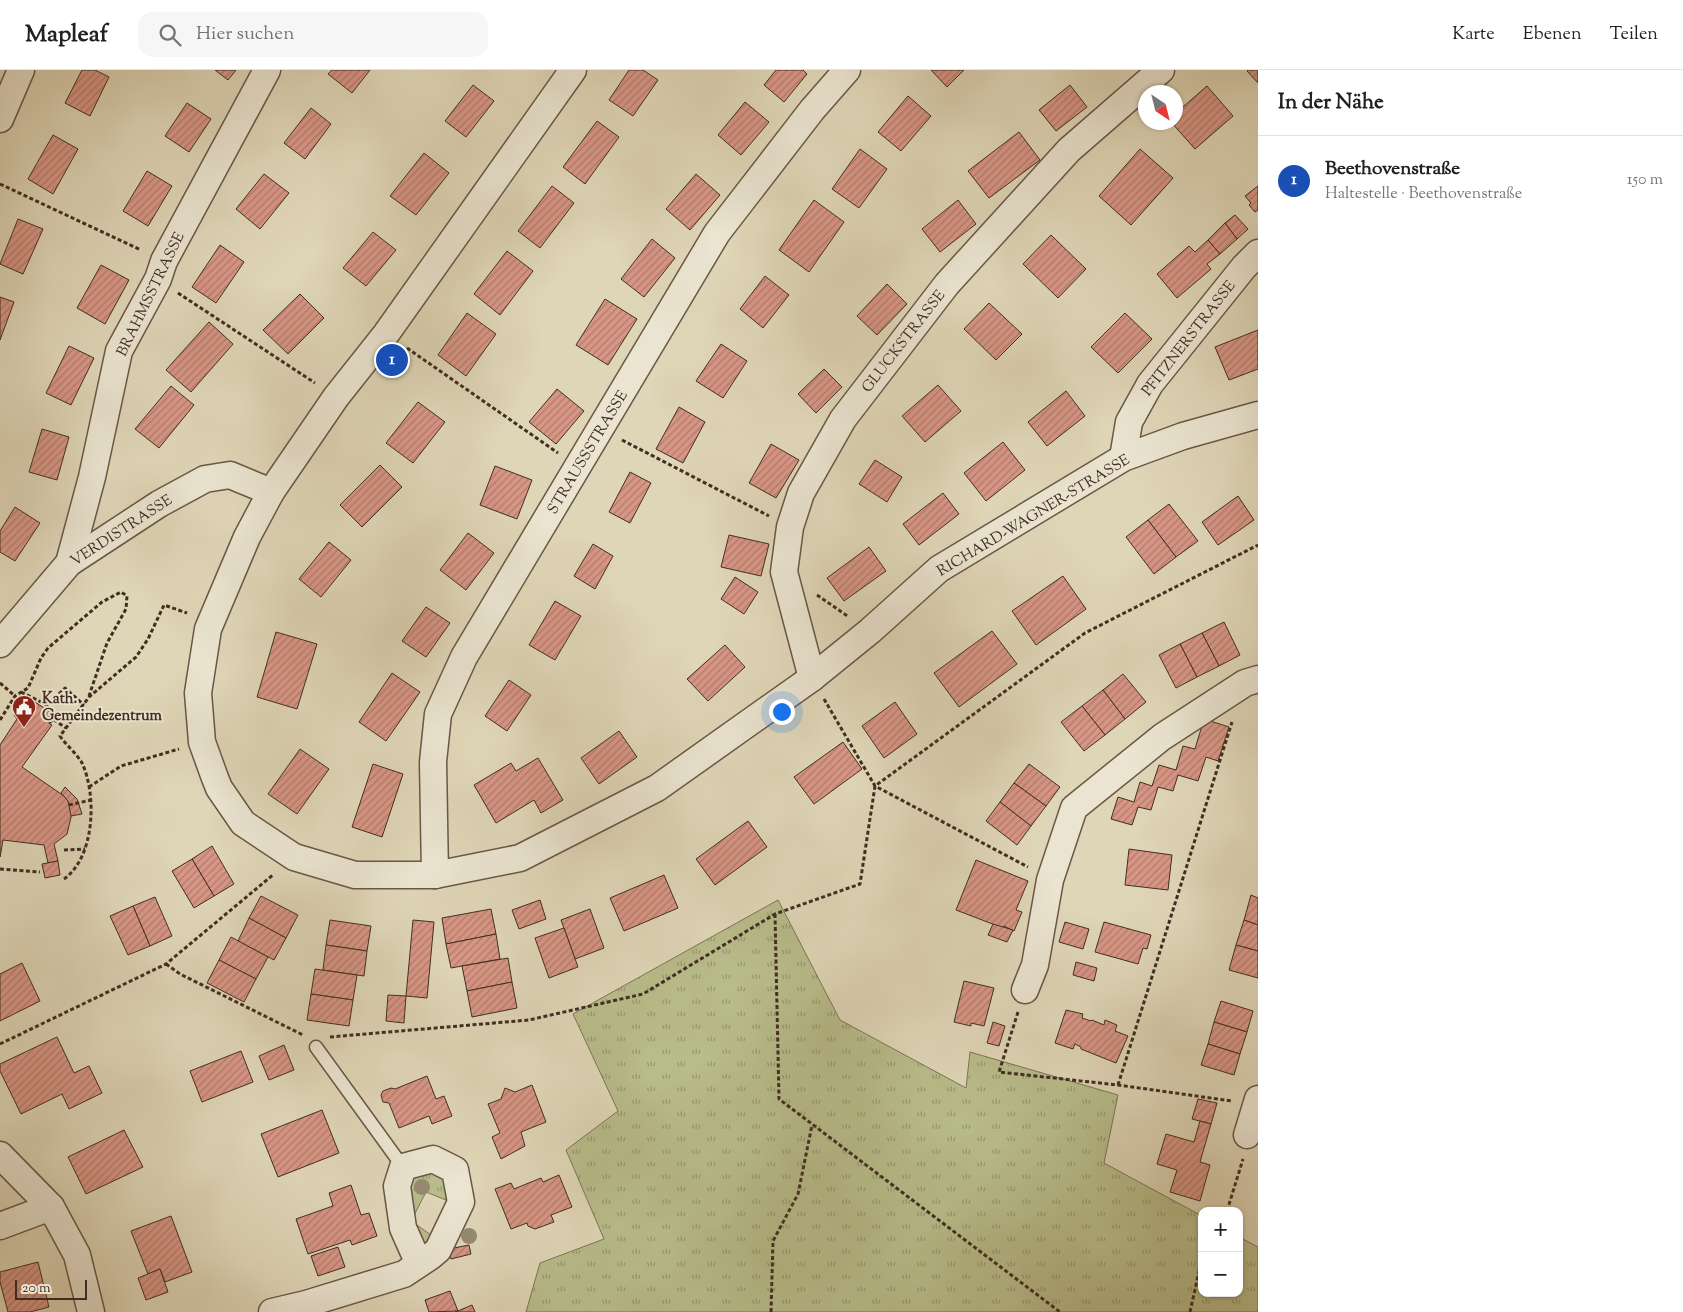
<!DOCTYPE html>
<html lang="de">
<head>
<meta charset="utf-8">
<style>
  :root { --surface:#fff; --page:#f6f6f6; --text:#202124; --muted:#757577; --line:#e0e0e0; --accent:#2563eb }
  body { margin:0; font-family:"Sorts Mill Goudy",serif; background:var(--page); color:var(--text) }
  .controls { position:absolute; right:15px; bottom:15px; display:grid; overflow:hidden; border-radius:10px; box-shadow:0 1px 4px #0004 }
  .controls button { width:45px; height:45px; display:grid; place-items:center; padding:0; border:0; border-bottom:1px solid var(--line); background:var(--surface); color:var(--text); font:25px sans-serif }
  .compass { position:absolute; left:1138px; top:15px; width:45px; height:45px; border-radius:50%; background:var(--surface); box-shadow:0 1px 4px #0004; rotate:145deg }
  .scale { position:absolute; left:15px; bottom:12px; width:72px; box-sizing:border-box; padding-left:5px; border:2px solid #422d22; border-top:0; font-size:14px; line-height:18px; white-space:nowrap; color:#422d22; -webkit-text-stroke:4px #eae4d0; paint-order:stroke }
  .you { position:absolute; left:781px; top:641px; width:18px; height:18px; margin:-12px; border:4px solid #fff; border-radius:50%; background:#1a73e8; box-shadow:0 0 0 8px #1a73e833 }
  .badge { display:grid; place-items:center; width:32px; height:32px; border-radius:50%; background:var(--accent); color:#fff; font-size:16px; font-weight:700 }
  .pin { position:absolute; translate:-50% -50%; border:2px solid #fff; box-shadow:0 1px 5px #0006 }
  .list { margin:0; padding:0; list-style:none }
  h2 { display:flex; justify-content:space-between; align-items:center; height:65px; margin:0; padding:0 20px; font-size:21px }
  h2 small { font-size:16px; font-weight:400; color:var(--muted) }
  .list li { display:grid; grid-template-columns:32px 1fr auto; gap:15px; align-items:center; box-sizing:border-box; height:90px; padding:0 20px; border-top:1px solid var(--line) }
  .list b { display:block; font-size:19px; white-space:nowrap }
  .list p { margin:0; font-size:16px; white-space:nowrap; color:var(--muted) }
  .list em { font-size:16px; font-style:normal; color:var(--muted) }
  .icon { flex:none; width:28px; height:28px; fill:none; stroke:currentColor; stroke-width:2; stroke-linecap:round; stroke-linejoin:round }
  .map { position:relative; flex:none; width:1258px; height:1242px; overflow:hidden }
  header { display:flex; align-items:center; gap:30px; box-sizing:border-box; height:70px; padding:0 25px; background:var(--surface); border-bottom:1px solid var(--line) }
  header strong { font-size:24px }
  nav { display:flex; gap:28px; margin-inline-start:auto; font-size:18px }
  .search { width:350px; height:45px; background:var(--page); display:flex; align-items:center; gap:12px; box-sizing:border-box; padding:0 18px; border-radius:15px; color:var(--muted); font-size:19px }
  main { display:flex }
  aside { flex:1; background:var(--surface) }
  .map>svg:first-child { display:block }
  .grass { fill:url(#grass-tufts); stroke:#7d7456 }
  .building { fill:url(#building-hatch); stroke:#422d22 }
  .lines { fill:none; stroke-linecap:round; stroke-linejoin:round }
  .service-casing { stroke:#695747; stroke-width:15 }
  .minor-casing { stroke:#695747; stroke-width:29 }
  .path { stroke:#422d22; stroke-width:3; stroke-dasharray:4 2.5; stroke-linecap:butt }
  .service { stroke:#eae4d0; stroke-width:12 }
  .minor { stroke:#eae4d0; stroke-width:26 }
  .tree { fill:#968971 }
  .labels { text-anchor:middle; stroke-width:4; stroke-linejoin:round; paint-order:stroke }
  .street-label { font-size:15px; fill:#422d22; stroke:#eae4d0 }
  .poi-label { font-size:15px; font-weight:bold; fill:#422d22; stroke:#eae4d0; text-anchor:start }
</style>
</head>
<body>
<header>
<strong>Mapleaf</strong>
<div class="search"><svg class="icon" aria-label="search" viewBox="0 0 24 24"><circle cx="10" cy="10" r="6"/><path d="M15 15l6 6"/></svg>Hier suchen</div>
<nav><a>Karte</a><a>Ebenen</a><a>Teilen</a></nav>
</header>
<main>
<div class="map">
<svg width="1258" height="1242" viewBox="0 0 1258 1242">
  <defs>
    <pattern id="grass-tufts" width="24" height="20" patternUnits="userSpaceOnUse" patternTransform="scale(1.25)"><rect width="24" height="20" fill="#b8bc8a"/><path d="M3 7l-1-3M5 7V3M7 7l1-3M15 17l-1-3M17 17v-4M19 17l1-3" fill="none" stroke="#979970"/></pattern>
    <pattern id="building-hatch" width="6" height="6" patternUnits="userSpaceOnUse" patternTransform="scale(1.25)"><rect width="6" height="6" fill="#d89685"/><path d="M-1 1l2-2M0 6l6-6M5 7l2-2" fill="none" stroke="#b17b6c"/></pattern>
  </defs>
  <rect width="100%" height="100%" fill="#dfd6b7"/>
  <filter id="stains"><feTurbulence type="fractalNoise" baseFrequency=".004" numOctaves="4"/><feColorMatrix values="0 0 0 0 .2 0 0 0 0 .09 0 0 0 0 .02 0 0 0 .5 -.17"/></filter>
  <radialGradient id="worn" r=".72"><stop offset=".6" stop-color="#630" stop-opacity="0"/><stop offset="1" stop-color="#630" stop-opacity=".3"/></radialGradient>
  <g class="grass">
    <polygon points="778,830 840,950 966,1018 970,982 1118,1025 1104,1093 1202,1146 1202,1223 1239,1223 1239,1167 1258,1177 1258,1242 526,1242 540,1193 604,1169 566,1080 618,1041 573,944"/>
    <path d="M435,1099C451,1109 449,1112 446,1130L426,1122L411,1151L431,1165L426,1176L416,1181C407,1164 408,1127 409,1107L420,1100Z"/>
  </g>
  <g class="building">
    <polygon points="82,0 95,0 109,7 90,46 65,33"/>
    <polygon points="215,0 236,0 228,10"/>
    <polygon points="332,0 370,0 352,23 328,4"/>
    <polygon points="629,0 643,0 658,10 633,46 609,30"/>
    <polygon points="776,0 803,0 807,4 784,32 764,15"/>
    <polygon points="931,0 964,0 947,17"/>
    <polygon points="1248,0 1258,0 1258,13 1247,1"/>
    <polygon points="473,15 494,31 466,67 445,51"/>
    <polygon points="1070,15 1087,37 1056,61 1039,40"/>
    <polygon points="1207,16 1233,46 1195,79 1171,52 1176,52 1176,43"/>
    <polygon points="908,26 931,46 901,81 878,62"/>
    <polygon points="745,32 769,52 741,85 718,65"/>
    <polygon points="187,33 211,49 189,82 165,66"/>
    <polygon points="311,38 331,54 305,89 284,73"/>
    <polygon points="597,51 619,67 585,114 563,97"/>
    <polygon points="1019,62 1040,90 989,128 968,101"/>
    <polygon points="53,65 78,79 53,124 28,109"/>
    <polygon points="860,79 887,99 859,138 832,119"/>
    <polygon points="1140,79 1173,108 1131,155 1099,126"/>
    <polygon points="424,83 449,103 416,145 390,126"/>
    <polygon points="147,101 172,116 148,156 123,141"/>
    <polygon points="264,104 289,123 260,159 236,139"/>
    <polygon points="696,104 720,125 690,160 666,139"/>
    <polygon points="552,116 574,133 540,178 518,161"/>
    <polygon points="1258,116 1258,140 1255,142 1249,135 1251,133 1245,126"/>
    <polygon points="814,130 844,152 809,202 779,180"/>
    <polygon points="958,130 976,154 940,182 922,159"/>
    <polygon points="1235,145 1248,159 1237,169 1225,153"/>
    <polygon points="18,149 43,159 23,204 0,194"/>
    <polygon points="1225,153 1237,169 1220,184 1208,170"/>
    <polygon points="373,162 396,180 366,216 343,198"/>
    <polygon points="1051,165 1086,199 1058,228 1023,194"/>
    <polygon points="652,169 675,188 644,227 621,209"/>
    <polygon points="1208,170 1220,184 1207,194 1211,199 1177,228 1157,204 1189,176 1195,182"/>
    <polygon points="220,175 244,192 216,233 192,217"/>
    <polygon points="507,181 533,201 500,245 474,224"/>
    <polygon points="101,195 129,210 105,254 77,238"/>
    <polygon points="765,206 789,225 763,258 740,239"/>
    <polygon points="887,214 907,234 877,265 857,246"/>
    <polygon points="300,224 324,248 288,284 263,260"/>
    <polygon points="0,227 14,232 0,270"/>
    <polygon points="605,229 637,249 608,295 576,275"/>
    <polygon points="989,233 1022,264 996,290 964,259"/>
    <polygon points="467,243 496,264 466,306 438,285"/>
    <polygon points="1125,243 1152,269 1118,303 1091,277"/>
    <polygon points="209,252 233,274 191,322 166,300"/>
    <polygon points="1258,260 1258,299 1229,310 1215,277"/>
    <polygon points="721,274 747,291 723,328 696,311"/>
    <polygon points="69,276 94,288 71,335 46,323"/>
    <polygon points="824,299 842,317 816,343 798,324"/>
    <polygon points="938,315 961,341 925,372 902,346"/>
    <polygon points="171,316 194,335 159,378 135,359"/>
    <polygon points="557,319 584,341 556,374 529,352"/>
    <polygon points="1066,321 1085,346 1047,376 1028,352"/>
    <polygon points="418,332 445,352 413,393 386,373"/>
    <polygon points="679,337 705,352 683,393 656,379"/>
    <polygon points="42,359 69,367 57,410 29,402"/>
    <polygon points="1003,372 1025,400 986,431 964,403"/>
    <polygon points="771,374 799,390 776,428 749,413"/>
    <polygon points="875,390 902,407 887,432 859,414"/>
    <polygon points="380,395 402,417 362,457 340,435"/>
    <polygon points="495,396 532,410 517,449 480,435"/>
    <polygon points="630,402 651,413 630,453 609,442"/>
    <polygon points="943,423 959,444 919,475 903,454"/>
    <polygon points="1238,426 1254,450 1218,475 1202,452"/>
    <polygon points="1169,434 1198,471 1176,487 1148,450"/>
    <polygon points="15,437 40,453 15,491 0,482 0,461"/>
    <polygon points="1148,450 1176,487 1154,504 1126,467"/>
    <polygon points="468,463 494,483 466,520 440,500"/>
    <polygon points="729,465 769,474 761,506 721,497"/>
    <polygon points="329,472 351,490 321,527 299,509"/>
    <polygon points="593,474 613,486 595,519 574,506"/>
    <polygon points="869,477 886,501 844,531 827,508"/>
    <polygon points="1063,506 1086,539 1036,575 1012,541"/>
    <polygon points="735,507 758,522 744,544 721,529"/>
    <polygon points="555,531 581,546 555,590 529,575"/>
    <polygon points="426,537 450,553 426,587 402,571"/>
    <polygon points="1224,552 1240,585 1219,596 1202,563"/>
    <polygon points="992,561 1017,594 959,637 934,603"/>
    <polygon points="276,562 317,574 297,639 257,627"/>
    <polygon points="1202,563 1219,596 1197,607 1180,574"/>
    <polygon points="1180,574 1197,607 1176,618 1159,585"/>
    <polygon points="725,575 745,597 708,631 687,609"/>
    <polygon points="392,603 420,622 386,671 359,652"/>
    <polygon points="1123,604 1146,632 1125,649 1103,620"/>
    <polygon points="509,610 531,625 507,661 485,646"/>
    <polygon points="1103,620 1125,649 1105,665 1082,636"/>
    <polygon points="27,627 52,643 46,651 52,655 22,697 64,726 68,731 72,743 67,764 54,774 58,791 48,793 44,775 3,770 0,787 0,675 17,649 14,645"/>
    <polygon points="895,632 917,664 884,688 862,656"/>
    <polygon points="1082,636 1105,665 1084,681 1061,652"/>
    <polygon points="1204,649 1229,657 1218,691 1206,687 1198,711 1178,705 1173,721 1158,717 1151,740 1138,737 1132,755 1111,749 1118,727 1134,732 1140,712 1152,716 1159,695 1176,700 1183,676 1195,679"/>
    <polygon points="619,661 637,687 599,714 581,688"/>
    <polygon points="843,672 862,699 814,734 794,707"/>
    <polygon points="300,679 329,699 297,744 268,724"/>
    <polygon points="538,688 563,730 541,743 534,730 496,753 474,715 511,693 516,701"/>
    <polygon points="373,694 403,704 382,767 352,757"/>
    <polygon points="1029,694 1060,717 1046,736 1014,713"/>
    <polygon points="1014,713 1046,736 1031,756 1000,732"/>
    <polygon points="65,717 77,729 82,744 71,746 68,731 61,723"/>
    <polygon points="1000,732 1031,756 1017,775 986,751"/>
    <polygon points="748,751 767,777 715,815 696,789"/>
    <polygon points="212,776 234,814 214,826 192,789"/>
    <polygon points="1129,779 1172,785 1168,820 1125,815"/>
    <polygon points="192,789 214,826 194,838 172,801"/>
    <polygon points="976,790 1028,811 1016,840 1022,842 1014,861 1004,856 1003,858 956,840"/>
    <polygon points="58,791 60,805 45,808 42,794"/>
    <polygon points="664,805 678,838 624,861 610,828"/>
    <polygon points="1251,825 1258,828 1258,855 1244,850"/>
    <polygon points="261,826 298,845 286,868 249,848"/>
    <polygon points="155,827 172,866 150,876 133,836"/>
    <polygon points="540,830 546,849 519,859 512,840"/>
    <polygon points="133,836 150,876 128,885 110,846"/>
    <polygon points="491,839 496,864 446,874 442,848"/>
    <polygon points="590,839 604,878 575,889 561,850"/>
    <polygon points="249,848 286,868 274,890 238,871"/>
    <polygon points="330,850 371,856 367,881 326,875"/>
    <polygon points="413,850 434,852 427,928 406,926"/>
    <polygon points="1244,850 1258,855 1258,881 1236,875"/>
    <polygon points="1065,852 1089,859 1083,879 1059,872"/>
    <polygon points="1104,852 1151,865 1147,879 1143,878 1138,894 1095,882"/>
    <polygon points="993,854 1013,860 1007,872 988,865"/>
    <polygon points="564,858 578,897 549,908 535,868"/>
    <polygon points="496,864 500,889 451,898 446,874"/>
    <polygon points="231,867 268,887 256,909 219,890"/>
    <polygon points="326,875 367,881 364,906 323,900"/>
    <polygon points="1236,875 1258,881 1258,908 1229,900"/>
    <polygon points="508,888 512,912 467,921 462,896"/>
    <polygon points="219,890 256,909 244,932 207,913"/>
    <polygon points="1076,892 1097,898 1094,911 1073,905"/>
    <polygon points="22,893 40,931 0,951 0,904"/>
    <polygon points="315,899 357,905 353,930 311,924"/>
    <polygon points="964,911 994,918 984,956 971,953 971,956 954,952"/>
    <polygon points="512,912 517,938 472,947 467,921"/>
    <polygon points="311,924 353,930 349,956 307,950"/>
    <polygon points="388,925 406,926 404,953 386,951"/>
    <polygon points="1221,931 1253,941 1247,962 1214,952"/>
    <polygon points="1066,940 1083,944 1082,948 1091,951 1092,950 1104,955 1105,950 1117,955 1115,961 1128,966 1116,993 1081,979 1081,977 1075,974 1073,979 1055,973"/>
    <polygon points="993,952 1005,956 999,976 987,973"/>
    <polygon points="1214,952 1247,962 1240,984 1208,974"/>
    <polygon points="57,967 74,1003 89,996 102,1023 69,1039 62,1024 21,1044 0,1001 0,994"/>
    <polygon points="1208,974 1240,984 1234,1005 1201,995"/>
    <polygon points="284,975 294,1000 269,1010 259,986"/>
    <polygon points="241,981 253,1012 202,1032 190,1001"/>
    <polygon points="427,1006 436,1029 444,1026 452,1046 432,1054 429,1046 399,1058 389,1033 383,1032 381,1025 383,1021 391,1018 395,1019"/>
    <polygon points="532,1015 546,1052 521,1062 525,1076 501,1089 492,1067 500,1063 488,1034 501,1029 505,1018 515,1022"/>
    <polygon points="1198,1029 1217,1033 1211,1054 1192,1049"/>
    <polygon points="322,1040 339,1083 278,1107 261,1064"/>
    <polygon points="1200,1051 1211,1054 1200,1092 1210,1095 1200,1131 1170,1122 1177,1100 1157,1094 1166,1064 1194,1072"/>
    <polygon points="124,1060 143,1097 86,1124 68,1087"/>
    <polygon points="559,1105 572,1137 551,1145 554,1152 535,1159 528,1156 527,1153 511,1159 495,1119 511,1113 514,1119 541,1108 543,1112"/>
    <polygon points="351,1115 361,1145 369,1143 377,1166 352,1175 350,1170 308,1184 296,1149 333,1136 329,1123"/>
    <polygon points="171,1146 192,1202 165,1212 160,1199 148,1204 131,1161"/>
    <polygon points="469,1175 471,1184 451,1189 449,1179"/>
    <polygon points="338,1177 345,1197 318,1206 311,1186"/>
    <polygon points="38,1192 49,1237 30,1242 8,1242 0,1212 0,1202"/>
    <polygon points="160,1199 168,1222 146,1230 138,1208"/>
    <polygon points="450,1221 458,1241 429,1242 425,1230"/>
    <polygon points="472,1235 475,1242 455,1242 458,1241"/>
  </g>
  <g class="lines">
    <g class="service-casing">
      <polyline id="service" points="316,977 403,1097"/>
    </g>
    <g class="minor-casing">
      <g id="minor">
        <polyline points="573,0 386,264 336,327 271,422 247,467 208,559 198,623 202,672 215,708 219,718 243,753 294,787 355,805 435,805 520,788 657,718 812,608 870,561 939,499 1123,388 1183,366 1258,345"/>
        <polyline points="0,49 21,0"/>
        <polyline points="1123,388 1129,352 1150,314 1244,197 1258,183"/>
        <polyline points="69,493 92,407 119,281 158,209 164,191 267,0"/>
        <polyline points="0,574 69,493 159,434 205,409 230,405 271,422"/>
        <polyline points="812,608 784,502 790,457 801,423 843,349 947,214 1069,80 1161,0"/>
        <polyline points="435,805 433,692 438,644 464,587 717,163 812,40 847,0"/>
        <polyline points="1025,920 1035,895 1050,810 1074,738 1162,667 1245,613 1258,609"/>
        <polyline points="1247,1065 1258,1029"/>
        <polyline points="0,1085 51,1137 77,1185 91,1242"/>
        <polyline points="0,1156 51,1137"/>
        <polyline points="272,1242 306,1234 404,1204 431,1186 438,1180 461,1132 455,1100 433,1089 403,1097 397,1116 403,1158 419,1194"/>
      </g>
    </g>
    <g class="path">
      <polyline points="0,114 141,180"/>
      <polyline points="178,223 315,313"/>
      <polyline points="407,278 558,383"/>
      <polyline points="622,370 769,446"/>
      <polyline points="817,525 849,547"/>
      <polyline points="0,613 15,626"/>
      <polyline points="21,622 47,635 65,618 84,635"/>
      <polyline points="824,629 875,716 1028,797"/>
      <polyline points="0,650 15,626 28,618 41,588 48,578 102,532 121,522 127,526 126,539 107,573 89,626"/>
      <polyline points="49,653 53,649 66,658"/>
      <polyline points="89,717 121,696 179,679"/>
      <polyline points="69,735 91,730"/>
      <polyline points="64,780 85,779"/>
      <polyline points="0,799 40,802"/>
      <path d="M64,809C95,787 97,725 82,693C77,684 66,675 60,666L89,627L136,587L148,569L164,535L187,543"/>
      <polyline points="775,844 779,1029 1060,1242"/>
      <polyline points="166,894 180,904 303,965"/>
      <polyline points="1018,942 999,1002 1118,1015 1232,1031"/>
      <polyline points="330,967 529,950 643,924 775,844 860,814 875,716 1085,563 1258,475"/>
      <polyline points="0,974 166,894 274,804"/>
      <polyline points="1118,1015 1232,652"/>
      <polyline points="1227,1141 1243,1089"/>
      <polyline points="771,1242 773,1171 798,1124 812,1055"/>
      <polyline points="1190,1242 1202,1188"/>
    </g>
    <use href="#service" class="service"/>
    <use href="#minor" class="minor"/>
  </g>
  <g class="tree">
    <circle cx="422" cy="1117" r="8"/>
    <circle cx="469" cy="1166" r="8"/>
  </g>
  <defs>
    <g id="civic-pin" transform="scale(1.25)"><path d="M0 17L-7.5 6A9.5 9.5 0 1 1 7.5 6Z" fill="#8f2418" stroke="#eae4d0"/><path d="M-.6-6.5H3V-4.5H.6V-3L4-1V1h2V6H-6V1h2V-1L-.6-3ZM-1.2 2.5V6h2.4V2.5Z" fill="#fff"/></g>
  </defs>
  <g fill-rule="evenodd">
    <use href="#civic-pin" x="24" y="637"/>
  </g>
  <g class="labels">
    <g class="street-label">
      <text transform="translate(150 224) rotate(-64)" y="5">BRAHMSSTRASSE</text>
      <text transform="translate(1188 268) rotate(-52)" y="5">PFITZNERSTRASSE</text>
      <text transform="translate(903 271) rotate(-52)" y="5">GLUCKSTRASSE</text>
      <text transform="translate(587 382) rotate(-59)" y="5">STRAUSSSTRASSE</text>
      <text transform="translate(1033 445) rotate(-31)" y="5">RICHARD-WAGNER-STRASSE</text>
      <text transform="translate(121 460) rotate(-33)" y="5">VERDISTRASSE</text>
    </g>
    <g class="poi-label">
      <text x="42" y="633">Kath.<tspan x="42" dy="17">Gemeindezentrum</tspan></text>
    </g>
  </g>
  <rect width="100%" height="100%" filter="url(#stains)"/>
  <rect width="100%" height="100%" fill="url(#worn)"/>
</svg>
<div class="controls">
<button>+</button>
<button>−</button>
</div>
<svg class="compass" viewBox="-18 -18 36 36"><path d="M0-13l5 13h-10z" fill="#e53935"/><path d="M0 13l5-13h-10z" fill="#757577"/></svg>
<div class="scale">20 m</div>
<div class="you"></div>
<div class="pin badge" style="left:392px;top:290px;background:#1a4fb4">1</div>
</div>
<aside>
<h2>In der Nähe<small></small></h2>
<ul class="list">
<li><span class="badge" style="background:#1a4fb4">1</span><div><b>Beethovenstraße</b><p>Haltestelle · Beethovenstraße</p></div><em>150 m</em></li>
</ul>
</aside>
</main>
</body>
</html>
